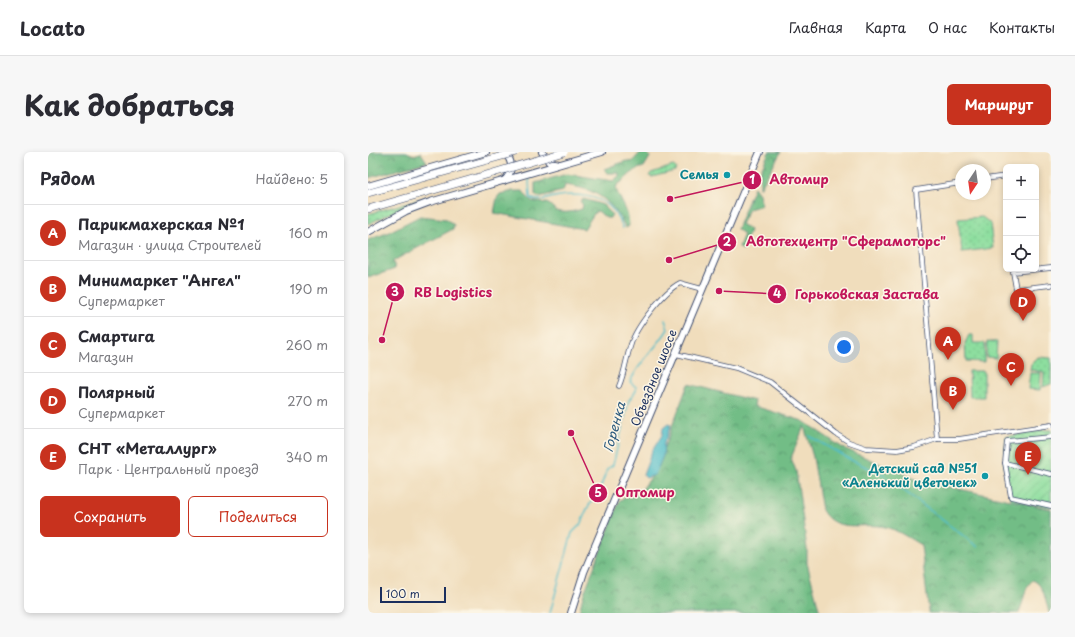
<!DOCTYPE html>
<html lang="ru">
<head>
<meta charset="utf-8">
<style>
  :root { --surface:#fff; --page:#f7f7f7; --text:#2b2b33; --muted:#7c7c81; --line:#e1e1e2; --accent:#c8321e }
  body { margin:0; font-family:"Playpen Sans",sans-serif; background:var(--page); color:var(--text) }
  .controls { position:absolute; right:12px; top:12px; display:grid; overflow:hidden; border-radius:6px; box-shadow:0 2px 6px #0003 }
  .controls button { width:36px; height:36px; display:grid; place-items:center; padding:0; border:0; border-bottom:1px solid var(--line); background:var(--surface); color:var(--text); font:20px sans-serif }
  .compass { position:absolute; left:587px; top:12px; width:36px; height:36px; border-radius:50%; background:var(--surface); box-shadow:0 2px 6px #0003; rotate:193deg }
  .scale { position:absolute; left:12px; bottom:10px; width:66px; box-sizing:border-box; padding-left:4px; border:2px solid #1b2f5e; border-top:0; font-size:11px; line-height:14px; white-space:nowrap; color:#1b2f5e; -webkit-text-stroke:3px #fcf5e5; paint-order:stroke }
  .you { position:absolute; left:476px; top:195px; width:14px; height:14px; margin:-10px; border:3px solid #fff; border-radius:50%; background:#1a73e8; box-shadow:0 0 0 6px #1a73e833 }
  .badge { display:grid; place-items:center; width:26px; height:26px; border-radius:50%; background:var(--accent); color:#fff; font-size:13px; font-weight:700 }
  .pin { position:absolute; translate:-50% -33px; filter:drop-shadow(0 1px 2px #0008) }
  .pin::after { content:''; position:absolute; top:21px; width:14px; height:12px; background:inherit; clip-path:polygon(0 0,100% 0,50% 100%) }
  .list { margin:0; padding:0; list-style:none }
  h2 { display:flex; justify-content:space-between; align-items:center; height:52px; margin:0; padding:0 16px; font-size:17px }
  h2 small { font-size:13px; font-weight:400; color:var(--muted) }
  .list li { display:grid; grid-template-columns:26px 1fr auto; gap:12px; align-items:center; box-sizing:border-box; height:56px; padding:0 16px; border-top:1px solid var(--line) }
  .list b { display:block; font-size:15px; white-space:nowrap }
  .list p { margin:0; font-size:13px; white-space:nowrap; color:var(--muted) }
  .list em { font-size:13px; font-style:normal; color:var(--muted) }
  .actions { display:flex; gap:8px; padding:12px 16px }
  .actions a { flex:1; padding:9px 0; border:1px solid var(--accent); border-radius:6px; text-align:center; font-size:14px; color:var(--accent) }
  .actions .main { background:var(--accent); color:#fff }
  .icon { flex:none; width:22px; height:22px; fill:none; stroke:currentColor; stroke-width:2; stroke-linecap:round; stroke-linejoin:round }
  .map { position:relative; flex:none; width:683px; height:461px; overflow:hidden; border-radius:6px }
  header { display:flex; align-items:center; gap:24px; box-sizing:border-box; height:56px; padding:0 20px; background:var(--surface); border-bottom:1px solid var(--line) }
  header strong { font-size:19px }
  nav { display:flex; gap:22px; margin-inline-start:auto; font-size:14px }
  .intro { display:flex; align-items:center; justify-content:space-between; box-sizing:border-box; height:96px; padding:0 24px }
  h1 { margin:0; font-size:28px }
  .button { padding:10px 18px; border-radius:6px; background:var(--accent); color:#fff; font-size:14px; font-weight:700 }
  main { display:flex; gap:24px; padding:0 24px }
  aside { flex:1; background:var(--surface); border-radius:6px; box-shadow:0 2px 6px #0003 }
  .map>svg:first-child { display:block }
  .grass { fill:url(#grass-dots); stroke:#54867e }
  .forest { fill:url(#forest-crowns); stroke:#467672 }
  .garden { fill:url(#garden-furrows); stroke:#54867e }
  .pitch { fill:#8dde9f; stroke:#54867e }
  .water { fill:#50bdc9; stroke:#367694 }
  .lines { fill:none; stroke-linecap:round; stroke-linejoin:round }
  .stream { stroke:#50bdc9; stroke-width:1.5 }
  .minor-casing { stroke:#3b496c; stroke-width:5.5 }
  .primary-casing { stroke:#3b496c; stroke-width:8 }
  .trunk-casing { stroke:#3b496c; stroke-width:8 }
  .minor { stroke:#fff; stroke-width:4 }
  .primary { stroke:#fff; stroke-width:6 }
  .trunk { stroke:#fff; stroke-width:7 }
  .trunk-bridge-casing { stroke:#3b496c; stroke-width:8; stroke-linecap:butt }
  .trunk-bridge { stroke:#fff; stroke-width:7 }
  .culture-dot { fill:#0f9aa8; stroke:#fcf5e5; stroke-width:1.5 }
  .labels { text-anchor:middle; stroke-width:3; stroke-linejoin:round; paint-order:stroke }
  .culture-label { font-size:12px; font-weight:bold; fill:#0d838f; stroke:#fcf5e5; text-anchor:end }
  .street-label { font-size:12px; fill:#1b2f5e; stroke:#fcf5e5 }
  .water-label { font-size:13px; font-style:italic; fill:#2b5a7e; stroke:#fcf5e5 }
  .leader { fill:none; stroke:#c2185b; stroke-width:1.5 }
  .callout-dot { fill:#c2185b; stroke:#fcf5e5; stroke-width:1.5 }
  .mark-label { font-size:12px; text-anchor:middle; font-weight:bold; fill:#fff }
  .callout-label { font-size:13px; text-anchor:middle; font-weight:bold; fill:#c2185b; stroke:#fcf5e5; stroke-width:3; stroke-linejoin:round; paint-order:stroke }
</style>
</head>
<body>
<header>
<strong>Locato</strong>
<nav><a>Главная</a><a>Карта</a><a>О нас</a><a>Контакты</a></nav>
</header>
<div class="intro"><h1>Как добраться</h1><a class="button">Маршрут</a></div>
<main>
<aside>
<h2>Рядом<small>Найдено: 5</small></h2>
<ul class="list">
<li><span class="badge">A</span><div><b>Парикмахерская №1</b><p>Магазин · улица Строителей</p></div><em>160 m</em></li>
<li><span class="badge">B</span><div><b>Минимаркет &quot;Ангел&quot;</b><p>Супермаркет</p></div><em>190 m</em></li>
<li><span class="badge">C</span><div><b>Смартига</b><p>Магазин</p></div><em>260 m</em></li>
<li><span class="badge">D</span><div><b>Полярный</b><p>Супермаркет</p></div><em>270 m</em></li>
<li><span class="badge">E</span><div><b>СНТ «Металлург»</b><p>Парк · Центральный проезд</p></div><em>340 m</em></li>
</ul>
<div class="actions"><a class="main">Сохранить</a><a>Поделиться</a></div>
</aside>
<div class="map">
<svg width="683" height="461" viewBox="0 0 683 461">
  <defs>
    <pattern id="grass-dots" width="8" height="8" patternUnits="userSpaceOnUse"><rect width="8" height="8" fill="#8dde9f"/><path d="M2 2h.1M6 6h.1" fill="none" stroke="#79bf8b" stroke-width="1.8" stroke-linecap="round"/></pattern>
    <pattern id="forest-crowns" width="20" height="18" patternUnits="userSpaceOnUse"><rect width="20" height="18" fill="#72bd86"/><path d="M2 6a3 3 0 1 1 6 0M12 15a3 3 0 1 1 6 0" fill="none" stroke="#5d9a71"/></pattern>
    <pattern id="garden-furrows" width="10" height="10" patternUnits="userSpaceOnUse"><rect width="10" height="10" fill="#8dde9f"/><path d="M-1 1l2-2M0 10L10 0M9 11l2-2" fill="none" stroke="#79bf8b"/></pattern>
  </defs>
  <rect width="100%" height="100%" fill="#fcf5e5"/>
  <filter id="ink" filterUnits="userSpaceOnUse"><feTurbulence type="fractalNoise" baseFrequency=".025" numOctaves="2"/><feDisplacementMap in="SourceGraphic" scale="8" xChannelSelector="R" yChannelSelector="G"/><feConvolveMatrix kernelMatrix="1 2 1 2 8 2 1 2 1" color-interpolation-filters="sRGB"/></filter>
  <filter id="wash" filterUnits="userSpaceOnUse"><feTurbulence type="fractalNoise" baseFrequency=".012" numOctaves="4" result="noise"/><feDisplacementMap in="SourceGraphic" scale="16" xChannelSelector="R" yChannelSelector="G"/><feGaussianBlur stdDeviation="0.9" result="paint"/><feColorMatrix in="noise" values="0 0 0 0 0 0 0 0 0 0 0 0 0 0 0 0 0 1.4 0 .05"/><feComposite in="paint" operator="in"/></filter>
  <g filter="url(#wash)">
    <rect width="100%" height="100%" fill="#f0ddbc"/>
    <g class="grass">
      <polygon points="305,14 308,16 307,19 284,25 281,24 283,21"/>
      <polygon points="52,47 0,72 0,62"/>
      <polygon points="614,65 622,71 625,96 594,100 590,67"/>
      <polygon points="601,183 605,183 605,191 617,191 616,210 598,209 597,191"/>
      <polygon points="670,205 683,206 683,232 675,235 676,220 662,218 663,212"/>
      <polygon points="601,219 616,219 616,245 602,245"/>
    </g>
    <g class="forest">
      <polygon points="0,0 38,0 46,3 53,1 59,10 0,26"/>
      <path d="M273,0H279L282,5L276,15C262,18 260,27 249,33L248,37C253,50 261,59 261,74L258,76C243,48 229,37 197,33L195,39L170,45L167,43V31L199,22L245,29L251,24V21H240L236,17L258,9L264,10Z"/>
      <polygon points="401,0 413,0 392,36 392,20"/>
      <polygon points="386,35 391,42 394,53 381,57 373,72 382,78 375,98 371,95 376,82 369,77"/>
      <path d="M144,39H155C163,52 165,49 178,51C183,52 185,57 189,59C197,62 207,59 214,57L215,53L212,49L216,47L235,53L244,62L242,66H238L230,59L227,60L216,77L126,61L129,46L132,42Z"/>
      <polygon points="52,64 79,67 86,73 85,77 25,109 27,117 0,126 0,88 19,81"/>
      <path d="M320,232L387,249L386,254L435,269L475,296L550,328L683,357V461H681C678,450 676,433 665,428C655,435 657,451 650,461H561L553,393C542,387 530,378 517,375C494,370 467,382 454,358L445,305L436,274L423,306L428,319L439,397V411L452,461H211L215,444L252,348L272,340L287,320Z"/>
    </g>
    <polygon class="garden" points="674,278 683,278 683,355 643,347 636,311 638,285"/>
    <g class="pitch">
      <polygon points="619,189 629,190 628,206 618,205"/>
      <polygon points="662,221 673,221 672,238 660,237"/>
    </g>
    <polygon class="water" points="300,272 303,273 296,291 295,304 287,323 278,326 275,323 284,299 294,283 295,276"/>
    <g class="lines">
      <g class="stream">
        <path d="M164,24L161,28L162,46C171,50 177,47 186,45C203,41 232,42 244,57C249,62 252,70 255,76"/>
        <polyline points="441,284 485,309 514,322 610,395"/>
        <path d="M182,461L204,381L212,373L219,357L233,334L239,317L245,313L261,248L268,239V235L262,230C271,209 289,196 300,177L297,168"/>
      </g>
    </g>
  </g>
  <g filter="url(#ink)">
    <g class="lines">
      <g class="minor-casing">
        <g id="minor">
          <polyline points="617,27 638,24"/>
          <polyline points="683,116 645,120 648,137 683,133"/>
          <polyline points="308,202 368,216 402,230 468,282 481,290 498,296 529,298 546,295 569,287"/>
          <path d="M251,234C257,220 258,206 263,192C268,175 296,139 312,131L334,137"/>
          <polyline points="569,287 548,38 593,31"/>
          <polyline points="569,287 591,287 683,273"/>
          <polyline points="637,311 639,289 683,285"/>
          <polyline points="683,322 637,311 643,345 683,354"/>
        </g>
      </g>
      <g class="primary-casing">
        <g id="primary">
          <path d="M135,0C146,8 145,20 136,29"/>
          <polyline points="174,0 181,10 191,12"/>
          <polyline points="0,34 118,0"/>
          <polyline points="0,80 38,59 62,50 234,0"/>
          <polyline points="203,461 216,420 392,0"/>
        </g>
      </g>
      <g class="trunk-casing">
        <g id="trunk">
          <polyline points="0,41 120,8"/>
          <polyline points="0,57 125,21"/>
        </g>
      </g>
      <use href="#minor" class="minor"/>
      <use href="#primary" class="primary"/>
      <use href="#trunk" class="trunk"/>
      <g class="trunk-bridge-casing">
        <g id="trunk-bridge">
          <polyline points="120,8 148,0"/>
          <polyline points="125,21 196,0"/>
        </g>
      </g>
      <use href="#trunk-bridge" class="trunk-bridge"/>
    </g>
  </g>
  <g class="culture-dot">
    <circle cx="359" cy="23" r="4"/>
    <circle cx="617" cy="324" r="4"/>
  </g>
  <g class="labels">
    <g class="culture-label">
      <text x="351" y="27">Семья</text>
      <text x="609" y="321">Детский сад №51<tspan x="609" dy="14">«Аленький цветочек»</tspan></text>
    </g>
    <g class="street-label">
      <text transform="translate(286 226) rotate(-68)" y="4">Объездное шоссе</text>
    </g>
    <g class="water-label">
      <text transform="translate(246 275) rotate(-75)" y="5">Горенка</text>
    </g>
  </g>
  <path class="leader" d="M302 47L384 28M301 108L359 90M14 188L27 140M351 139L409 142M203 281L230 341"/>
  <g class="callout-dot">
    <circle cx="302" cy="47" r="4"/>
    <circle cx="301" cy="108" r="4"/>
    <circle cx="14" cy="188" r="4"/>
    <circle cx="351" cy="139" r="4"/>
    <circle cx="203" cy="281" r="4"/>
    <circle cx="384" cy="28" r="10"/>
    <circle cx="359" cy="90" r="10"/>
    <circle cx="27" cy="140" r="10"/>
    <circle cx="409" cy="142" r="10"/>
    <circle cx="230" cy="341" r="10"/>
  </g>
  <g class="mark-label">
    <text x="384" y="32">1</text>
    <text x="359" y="94">2</text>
    <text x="27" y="144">3</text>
    <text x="409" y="146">4</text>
    <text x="230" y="345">5</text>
  </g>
  <g class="callout-label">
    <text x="431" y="32">Автомир</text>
    <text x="478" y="94">Автотехцентр "Сферамоторс"</text>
    <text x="85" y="145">RB Logistics</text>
    <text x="499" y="147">Горьковская Застава</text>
    <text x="277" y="345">Оптомир</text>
  </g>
</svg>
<div class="controls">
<button>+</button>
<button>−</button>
<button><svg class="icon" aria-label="locate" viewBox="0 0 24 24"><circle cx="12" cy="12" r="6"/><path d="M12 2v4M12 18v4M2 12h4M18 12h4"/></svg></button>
</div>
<svg class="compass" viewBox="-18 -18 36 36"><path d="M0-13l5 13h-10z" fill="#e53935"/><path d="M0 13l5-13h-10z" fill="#7c7c81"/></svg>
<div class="scale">100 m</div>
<div class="you"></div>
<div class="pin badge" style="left:580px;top:208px">A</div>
<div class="pin badge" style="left:585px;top:258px">B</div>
<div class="pin badge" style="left:643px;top:234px">C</div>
<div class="pin badge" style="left:655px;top:169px">D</div>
<div class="pin badge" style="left:660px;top:323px">E</div>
</div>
</main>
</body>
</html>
